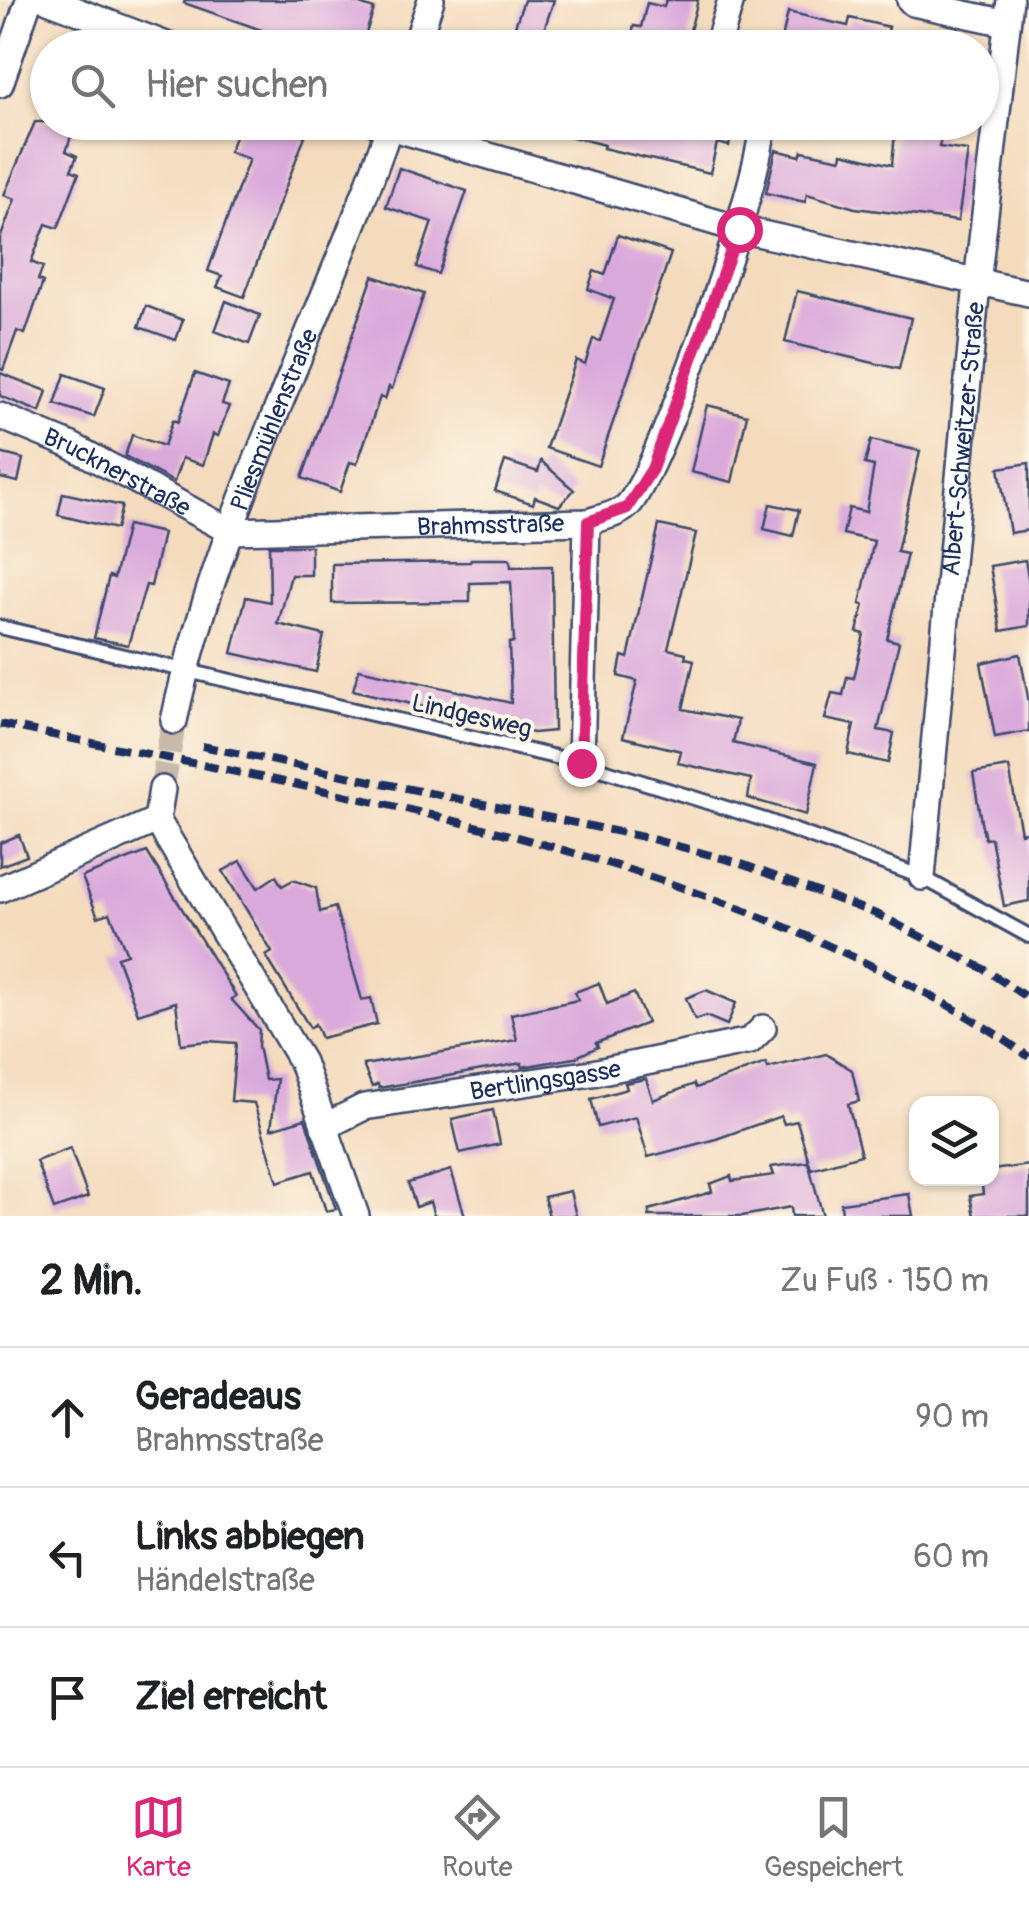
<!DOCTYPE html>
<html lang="de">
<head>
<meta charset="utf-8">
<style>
  :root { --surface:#fff; --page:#f2f2f2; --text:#202124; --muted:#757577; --line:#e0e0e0; --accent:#db2777 }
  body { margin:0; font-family:Pangolin,sans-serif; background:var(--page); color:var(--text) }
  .controls { position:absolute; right:30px; bottom:30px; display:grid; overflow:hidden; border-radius:20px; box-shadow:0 2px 8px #0004 }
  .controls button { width:90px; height:90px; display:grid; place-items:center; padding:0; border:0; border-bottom:2px solid var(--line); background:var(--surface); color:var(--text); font:50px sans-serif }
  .stop { position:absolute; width:30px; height:30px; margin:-22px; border:8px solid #db2777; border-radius:50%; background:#fff }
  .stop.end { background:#db2777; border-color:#fff; box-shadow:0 2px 10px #0008 }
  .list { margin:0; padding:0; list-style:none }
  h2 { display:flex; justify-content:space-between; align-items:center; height:130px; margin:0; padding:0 40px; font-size:42px }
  h2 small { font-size:32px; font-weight:400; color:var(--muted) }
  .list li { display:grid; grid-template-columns:65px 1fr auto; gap:30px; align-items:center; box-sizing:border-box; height:140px; padding:0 40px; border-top:2px solid var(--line) }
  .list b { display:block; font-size:38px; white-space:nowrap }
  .list p { margin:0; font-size:32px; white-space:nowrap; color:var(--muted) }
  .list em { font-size:32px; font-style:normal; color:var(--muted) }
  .icon { flex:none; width:55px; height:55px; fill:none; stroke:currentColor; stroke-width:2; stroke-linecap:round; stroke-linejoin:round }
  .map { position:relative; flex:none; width:1029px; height:1216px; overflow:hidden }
  .search { position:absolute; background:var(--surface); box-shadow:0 2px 8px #0004; left:30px; right:30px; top:30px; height:110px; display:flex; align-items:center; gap:25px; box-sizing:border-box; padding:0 35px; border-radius:55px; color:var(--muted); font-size:38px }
  .sheet { height:550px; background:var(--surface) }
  nav { display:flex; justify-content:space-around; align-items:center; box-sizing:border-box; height:140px; border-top:2px solid var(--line); background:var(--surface); font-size:28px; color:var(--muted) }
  nav a { display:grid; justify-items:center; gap:5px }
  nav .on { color:var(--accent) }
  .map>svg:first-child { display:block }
  .building { fill:#daa9dc }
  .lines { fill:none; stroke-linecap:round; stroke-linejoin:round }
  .minor-tunnel { stroke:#c9b9ab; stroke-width:25; stroke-dasharray:25 12; stroke-linecap:butt }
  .service-casing { stroke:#3c496c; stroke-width:18 }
  .minor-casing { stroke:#3c496c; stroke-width:30 }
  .service { stroke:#fff; stroke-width:12 }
  .minor { stroke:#fff; stroke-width:25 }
  .rail { stroke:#1b2f5e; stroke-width:8; stroke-dasharray:15 8; stroke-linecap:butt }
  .route { stroke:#db2777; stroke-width:12 }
  .labels { text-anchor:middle; stroke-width:8; stroke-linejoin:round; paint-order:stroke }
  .street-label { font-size:25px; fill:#1b2f5e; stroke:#fcf5e5 }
</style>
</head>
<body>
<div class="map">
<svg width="1029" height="1216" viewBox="0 0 1029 1216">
  <rect width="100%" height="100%" fill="#fcf5e5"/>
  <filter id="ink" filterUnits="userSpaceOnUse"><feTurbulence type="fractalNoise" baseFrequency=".01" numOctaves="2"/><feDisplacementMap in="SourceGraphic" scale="20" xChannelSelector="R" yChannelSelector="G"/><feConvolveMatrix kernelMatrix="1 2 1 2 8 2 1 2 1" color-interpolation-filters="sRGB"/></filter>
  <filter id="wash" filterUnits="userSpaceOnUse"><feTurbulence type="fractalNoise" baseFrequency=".0048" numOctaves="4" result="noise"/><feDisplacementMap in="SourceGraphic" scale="40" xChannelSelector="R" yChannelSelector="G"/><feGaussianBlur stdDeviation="2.25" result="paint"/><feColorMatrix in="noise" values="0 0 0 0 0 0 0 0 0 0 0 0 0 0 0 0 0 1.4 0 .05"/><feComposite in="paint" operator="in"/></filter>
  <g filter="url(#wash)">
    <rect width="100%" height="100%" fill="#f4dbbe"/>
    <g id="blocks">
      <g class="building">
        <polygon points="185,0 348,0 374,9 361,48 328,48 298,37 296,42 184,3"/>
        <polygon points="524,0 554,0 542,36 515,26"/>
        <polygon points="666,0 698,0 688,38 692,39 691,48 629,48 634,26 641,27 647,3 664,7"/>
        <polygon points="788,12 848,26 850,18 889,27 887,35 903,39 902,48 780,48"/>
        <polygon points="35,122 76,122 66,151 77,156 71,170 79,173 58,228 46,224 31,262 43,267 38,280 43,282 25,334 17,331 3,370 0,369 0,239 15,199 4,195"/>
        <polygon points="241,122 269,122 305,136 244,297 217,287 222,276 208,271 249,159 229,152"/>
        <polygon points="546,122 734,122 729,146 717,143 710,173 603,148 604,145 545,130"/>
        <polygon points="896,122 945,122 939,147 968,151 958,221 855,208 807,194 805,202 766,193 776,150 800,156 802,151 841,159 842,153 892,165"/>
        <polygon points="399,168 467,191 438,274 417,267 432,222 386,207"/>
        <polygon points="618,235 671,253 598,466 546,448 576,360 585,364 593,339 600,341 614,299 588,289 594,271 605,275"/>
        <polygon points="373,276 424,294 392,389 389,387 385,399 380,397 357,464 350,462 340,492 302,478"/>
        <polygon points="797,291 911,318 899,369 785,342"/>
        <polygon points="226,301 260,315 249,344 215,331"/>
        <polygon points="146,306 183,320 176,340 139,327"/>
        <polygon points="0,373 47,391 40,412 0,396"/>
        <polygon points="195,373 229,385 222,404 229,406 218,436 213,434 203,465 182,458 174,482 125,456 132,435 164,446 173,420 178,422"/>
        <polygon points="65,374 105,388 94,417 55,404"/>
        <polygon points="707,405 747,415 732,482 691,472"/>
        <polygon points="871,440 920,451 897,552 907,554 887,639 899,642 878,730 894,733 888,763 848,754 854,725 825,719 832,693 843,695 847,677 854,678 864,634 857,632 864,605 860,604 874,541 843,534 849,508 866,512 874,466 865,464"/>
        <polygon points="0,453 23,459 18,482 0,478"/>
        <polygon points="505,461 538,472 541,461 574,490 559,506 535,497 533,504 495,491"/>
        <polygon points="1029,463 1029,530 1010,533 999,468"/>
        <polygon points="63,493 122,506 116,529 58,515"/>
        <polygon points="770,504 799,510 793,536 764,529"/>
        <polygon points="127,525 163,533 151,586 146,585 128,645 94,638 109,576 114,578"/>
        <polygon points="659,525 696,533 668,649 686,653 685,658 694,660 683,709 738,720 733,743 817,763 806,815 748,798 751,779 678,763 681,751 623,737 637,681 618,676 622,656 628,658"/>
        <polygon points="269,546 311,546 311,575 291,575 278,624 324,635 316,672 232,653 246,597 270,602"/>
        <polygon points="471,559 510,559 511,567 552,566 554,731 533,733 353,690 359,669 511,703 509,643 514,642 511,582 470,583 470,602 332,603 332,564 470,562"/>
        <polygon points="1025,560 1029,582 1029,626 1001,631 990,566"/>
        <polygon points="1020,654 1029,703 1029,731 995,737 981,663"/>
        <polygon points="1009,767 1021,833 1029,831 1029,901 1004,906 991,838 985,839 981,822 973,773"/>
        <polygon points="19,835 27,856 0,866 0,843"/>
        <polygon points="147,852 236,996 231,999 259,1030 258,1046 265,1080 277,1079 271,1129 305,1119 336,1209 326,1211 313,1171 278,1182 254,1103 231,1101 236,1043 208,1041 181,1044 176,1002 138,1014 117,957 127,954 110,913 98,917 82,877"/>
        <polygon points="241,861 258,888 276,876 282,886 293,880 316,888 320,912 335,907 362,1000 371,998 377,1024 321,1038 315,1024 310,1028 266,956 272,952 223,871"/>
        <polygon points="599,983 607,1004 634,993 647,1023 596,1043 598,1047 574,1058 522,1067 522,1063 379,1088 378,1084 372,1087 363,1065 517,1040 511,1014 578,1000 575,992"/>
        <polygon points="706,990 736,1003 727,1025 706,1016 695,1020 686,998"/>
        <polygon points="826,1054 852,1070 859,1101 848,1104 861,1155 811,1169 797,1121 784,1124 781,1116 716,1139 648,1157 636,1117 598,1127 591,1099 627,1089 625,1083 646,1079 653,1100 694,1084 696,1088 766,1063 768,1068"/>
        <polygon points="493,1110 500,1144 460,1153 452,1119"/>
        <polygon points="70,1148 88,1197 54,1209 36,1161"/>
        <polygon points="808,1162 823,1216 792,1216 791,1207 742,1216 649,1216 649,1210 712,1192 710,1184 731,1176 732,1181 774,1175 771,1167"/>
        <polygon points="1029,1165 1029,1216 974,1216 970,1196 983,1194 981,1178 992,1178 992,1170"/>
        <polygon points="451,1170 465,1216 434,1216 430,1202 416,1207 408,1183"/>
        <polygon points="570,1191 576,1216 549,1216 544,1197"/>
        <polygon points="909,1194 913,1216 842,1216 841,1203"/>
      </g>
    </g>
  </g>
  <g filter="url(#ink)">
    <use href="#blocks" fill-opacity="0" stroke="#3c496c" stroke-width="2.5"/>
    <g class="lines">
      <polyline class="minor-tunnel" points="162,789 174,721"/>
      <g class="service-casing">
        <polyline id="service" points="0,627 581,763 765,820 922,877 1029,936"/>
      </g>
      <g class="minor-casing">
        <g id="minor">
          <polyline points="48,0 174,48"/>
          <polyline points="910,0 913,3 1007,23"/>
          <polyline points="415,48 431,0"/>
          <polyline points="717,48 731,0"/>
          <polyline points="0,84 29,0"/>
          <polyline points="373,122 739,229 1029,293"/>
          <path id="s1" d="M0,416L70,445L230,531L587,522C600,518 621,514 629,504C661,467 766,169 762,122"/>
          <path id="s2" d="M174,721C218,513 322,323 391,122"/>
          <polyline points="581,763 587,522"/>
          <polyline points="162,789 157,820 302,1062 356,1216"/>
          <path id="s3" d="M922,877L977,283L1010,0"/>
          <polyline points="0,889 157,820"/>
          <path id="s4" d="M324,1127L364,1107L592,1073L750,1041L763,1028"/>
        </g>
      </g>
      <use href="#service" class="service"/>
      <use href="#minor" class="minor"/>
      <g class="rail">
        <path d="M0,724C282,783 574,829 838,950C903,980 971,1014 1029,1057"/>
        <polyline points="202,746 648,838 736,862 879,915 984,969 1029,999"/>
      </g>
    </g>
  </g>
  <g class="lines" filter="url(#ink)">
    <polyline class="route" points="581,763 588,522 627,508 652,469 739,229"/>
  </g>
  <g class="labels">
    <g class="street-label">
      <text dy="9" stroke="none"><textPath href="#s2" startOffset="318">Pliesmühlenstraße</textPath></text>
      <text dy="9" stroke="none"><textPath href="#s3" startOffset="440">Albert-Schweitzer-Straße</textPath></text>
      <text dy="9" stroke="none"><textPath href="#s1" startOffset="130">Brucknerstraße</textPath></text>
      <text dy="9" stroke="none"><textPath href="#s1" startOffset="518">Brahmsstraße</textPath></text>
      <text transform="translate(472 715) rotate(13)" y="9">Lindgesweg</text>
      <text dy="9" stroke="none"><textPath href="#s4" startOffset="228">Bertlingsgasse</textPath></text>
    </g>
  </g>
</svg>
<div class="controls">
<button><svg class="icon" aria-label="layers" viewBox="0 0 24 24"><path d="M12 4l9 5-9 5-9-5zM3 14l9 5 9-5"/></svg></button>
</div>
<div class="stop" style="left:739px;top:229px"></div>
<div class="stop end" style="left:581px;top:763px"></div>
<div class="search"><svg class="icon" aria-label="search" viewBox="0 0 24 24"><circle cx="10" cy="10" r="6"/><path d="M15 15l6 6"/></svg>Hier suchen</div>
</div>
<section class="sheet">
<h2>2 Min.<small>Zu Fuß · 150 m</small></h2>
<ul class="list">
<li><svg class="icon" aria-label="ahead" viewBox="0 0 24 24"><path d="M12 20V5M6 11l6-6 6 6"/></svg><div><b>Geradeaus</b><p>Brahmsstraße</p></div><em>90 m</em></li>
<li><svg class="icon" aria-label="left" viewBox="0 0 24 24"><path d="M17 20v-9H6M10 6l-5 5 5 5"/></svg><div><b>Links abbiegen</b><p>Händelstraße</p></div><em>60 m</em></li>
<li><svg class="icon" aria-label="arrive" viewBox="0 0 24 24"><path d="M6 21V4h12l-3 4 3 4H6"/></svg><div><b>Ziel erreicht</b></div></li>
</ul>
</section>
<nav>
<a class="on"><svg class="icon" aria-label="map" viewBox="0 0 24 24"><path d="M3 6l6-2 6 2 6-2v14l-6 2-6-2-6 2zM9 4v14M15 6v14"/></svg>Karte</a>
<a><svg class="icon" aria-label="directions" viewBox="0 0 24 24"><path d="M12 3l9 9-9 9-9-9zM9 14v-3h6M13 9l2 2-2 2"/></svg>Route</a>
<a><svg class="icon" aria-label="saved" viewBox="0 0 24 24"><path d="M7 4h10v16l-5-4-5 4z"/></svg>Gespeichert</a>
</nav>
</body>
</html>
